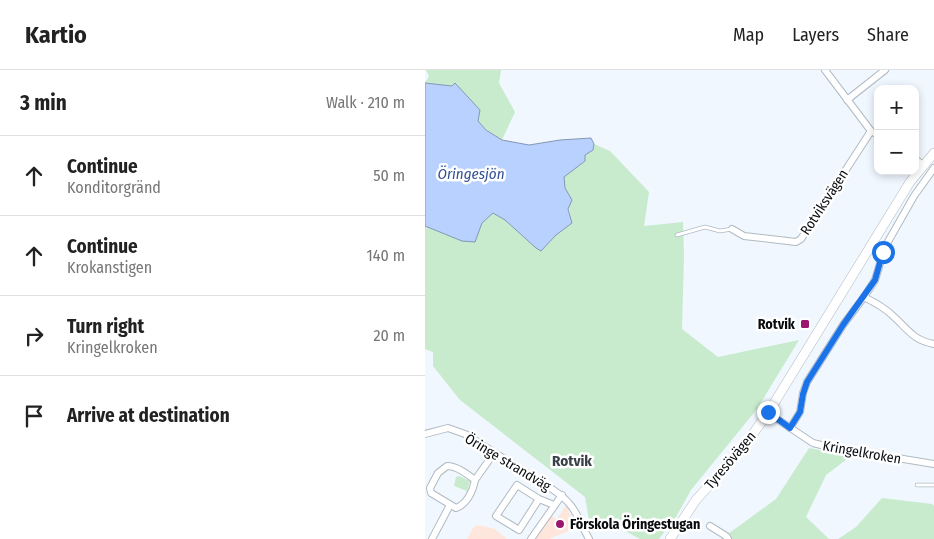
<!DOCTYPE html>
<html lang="en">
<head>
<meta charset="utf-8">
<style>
  :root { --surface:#fff; --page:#f6f6f6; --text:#222; --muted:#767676; --line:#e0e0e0 }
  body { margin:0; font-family:"Fira Sans Condensed",sans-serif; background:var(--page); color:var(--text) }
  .controls { position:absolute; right:15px; top:15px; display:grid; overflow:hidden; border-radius:10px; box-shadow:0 2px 8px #0003 }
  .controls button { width:45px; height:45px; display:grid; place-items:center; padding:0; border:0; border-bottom:1px solid var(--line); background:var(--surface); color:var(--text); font:25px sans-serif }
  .stop { position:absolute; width:15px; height:15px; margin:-11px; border:4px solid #1a73e8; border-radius:50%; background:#fff }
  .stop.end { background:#1a73e8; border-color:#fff; box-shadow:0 1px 5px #0008 }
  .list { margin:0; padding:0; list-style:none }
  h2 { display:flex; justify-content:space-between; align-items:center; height:65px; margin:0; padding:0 20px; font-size:21px }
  h2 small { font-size:16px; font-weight:400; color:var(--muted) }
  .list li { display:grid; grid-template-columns:32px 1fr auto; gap:15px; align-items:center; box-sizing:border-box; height:80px; padding:0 20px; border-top:1px solid var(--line) }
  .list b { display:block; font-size:19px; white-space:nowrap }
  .list p { margin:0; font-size:16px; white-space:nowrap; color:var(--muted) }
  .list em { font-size:16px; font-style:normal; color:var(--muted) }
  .icon { flex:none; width:28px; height:28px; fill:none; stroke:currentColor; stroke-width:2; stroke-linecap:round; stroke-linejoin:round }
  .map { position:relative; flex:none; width:509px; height:469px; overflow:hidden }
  header { display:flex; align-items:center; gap:30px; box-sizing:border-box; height:70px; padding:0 25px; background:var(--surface); border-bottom:1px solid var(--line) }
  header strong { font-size:24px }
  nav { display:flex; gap:28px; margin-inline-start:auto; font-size:18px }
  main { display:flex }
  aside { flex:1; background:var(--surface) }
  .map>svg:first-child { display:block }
  .education { fill:#ffe6dd }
  .green { fill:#c8ebce }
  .water { fill:#b9d1fe; stroke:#8496b6 }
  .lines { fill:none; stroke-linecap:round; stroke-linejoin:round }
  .service-casing { stroke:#b1bac2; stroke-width:4.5 }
  .minor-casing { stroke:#b1bac2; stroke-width:8 }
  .secondary-casing { stroke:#b1bac2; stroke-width:10 }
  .service { stroke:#fff; stroke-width:3 }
  .minor { stroke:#fff; stroke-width:6 }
  .secondary { stroke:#fff; stroke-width:9 }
  .route { stroke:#1a73e8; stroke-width:6 }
  .poi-dot { fill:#99186d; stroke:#fff; stroke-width:2 }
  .labels { text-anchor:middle; stroke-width:5; stroke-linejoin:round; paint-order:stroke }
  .street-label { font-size:14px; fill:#090c0f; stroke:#fff }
  .poi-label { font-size:14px; font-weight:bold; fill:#090c0f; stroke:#fff; text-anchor:end }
  .water-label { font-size:15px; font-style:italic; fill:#325294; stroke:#fff }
  .neighbourhood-label { font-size:15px; font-weight:bold; fill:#3a4148; stroke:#fff }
</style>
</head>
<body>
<header>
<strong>Kartio</strong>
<nav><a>Map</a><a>Layers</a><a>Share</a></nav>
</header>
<main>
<aside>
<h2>3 min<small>Walk · 210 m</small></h2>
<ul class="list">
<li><svg class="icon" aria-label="ahead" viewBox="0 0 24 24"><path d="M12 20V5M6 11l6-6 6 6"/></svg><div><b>Continue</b><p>Konditorgränd</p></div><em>50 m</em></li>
<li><svg class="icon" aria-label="ahead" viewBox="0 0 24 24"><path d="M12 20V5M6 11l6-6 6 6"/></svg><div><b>Continue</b><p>Krokanstigen</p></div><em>140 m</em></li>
<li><svg class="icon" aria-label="right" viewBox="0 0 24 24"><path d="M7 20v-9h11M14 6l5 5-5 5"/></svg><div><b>Turn right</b><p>Kringelkroken</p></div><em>20 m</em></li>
<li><svg class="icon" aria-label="arrive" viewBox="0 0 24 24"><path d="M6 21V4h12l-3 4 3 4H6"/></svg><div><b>Arrive at destination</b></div></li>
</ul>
</aside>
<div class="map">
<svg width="509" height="469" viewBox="0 0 509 469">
  <rect width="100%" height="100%" fill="#f0f7fe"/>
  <g class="education">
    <polygon points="141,435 151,458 124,469 110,469 126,446 132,449"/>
    <polygon points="53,455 70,459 82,469 42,469 48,458"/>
  </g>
  <g class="green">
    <path d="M1,0H76L74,13L90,42L77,70C69,64 60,60 54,52C45,40 40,25 31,13L27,16L0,13L4,6Z"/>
    <polygon points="169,74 185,81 224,122 219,156 258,152 259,186 257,259 293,287 374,270 332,339 266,420 251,447 234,469 215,469 198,460 164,450 160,427 35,330 8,296 8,282 0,279 0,156 20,164 57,153 68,143 80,150 111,178 116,181 131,165 147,153 138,107 160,91 160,85 168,80"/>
    <polygon points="384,378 426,386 401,405 381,447 404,469 296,469 351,429"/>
    <polygon points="34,406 45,411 42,421 29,416 31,407"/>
    <polygon points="457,428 507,434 509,436 509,469 413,469 431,457"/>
  </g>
  <polygon class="water" points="0,13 27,16 30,13 55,40 53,51 61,60 77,70 104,75 135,70 166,68 169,74 168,80 160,85 160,91 139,107 140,118 147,130 143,139 147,153 131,165 116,181 111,178 80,150 68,143 57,153 50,172 37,171 0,156"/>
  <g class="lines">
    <g class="service-casing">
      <g id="service">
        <polyline points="252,165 280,157 295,161 307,159"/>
        <polyline points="492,415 509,415"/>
      </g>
    </g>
    <g class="minor-casing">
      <g id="minor">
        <polyline points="400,0 446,61 453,65"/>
        <polyline points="422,30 460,0"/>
        <polyline points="490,89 498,95"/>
        <polyline points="307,159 319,166 371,172 376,169 446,61"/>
        <polyline points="439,227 450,210 460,177 489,126 509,98"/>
        <polyline points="343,343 388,373 400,376 509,394"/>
        <path d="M365,358L375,342L378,323L382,312L418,255L439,227C449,232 459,237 467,245C482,258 487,270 509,274"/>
        <path d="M0,364L23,358L40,364L127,419C151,435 151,445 164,469"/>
        <path d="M22,396C32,396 42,404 50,410C48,421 42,434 31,438L6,423L5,418L13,403Z"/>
        <polyline points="50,410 69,383"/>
        <polyline points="114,429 92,415 71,446 94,460 114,429 129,435"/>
        <polyline points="285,456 301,466 303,469"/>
        <polyline points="7,469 25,435"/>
        <polyline points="106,469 137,425"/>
      </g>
    </g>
    <g class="secondary-casing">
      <polyline id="secondary" points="245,469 271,430 317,379 343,343 485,112 509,83"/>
    </g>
    <use href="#service" class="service"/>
    <use href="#minor" class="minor"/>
    <use href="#secondary" class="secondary"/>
  </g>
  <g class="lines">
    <polyline class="route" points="343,342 365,358 375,342 378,324 382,312 418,255 450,210 458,182"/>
  </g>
  <g class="poi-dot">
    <rect x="375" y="249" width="10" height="10" rx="2.5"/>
    <circle cx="135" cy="454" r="5"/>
  </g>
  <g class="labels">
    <g class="street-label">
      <text transform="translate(399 132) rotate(-57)" y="5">Rotviksvägen</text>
      <text transform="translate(437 382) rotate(10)" y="5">Kringelkroken</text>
      <text transform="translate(305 390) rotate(-50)" y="5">Tyresövägen</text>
      <text transform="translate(83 392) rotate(31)" y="5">Öringe strandväg</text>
    </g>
    <g class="poi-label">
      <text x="370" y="259">Rotvik</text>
      <text x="145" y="459" text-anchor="start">Förskola Öringestugan</text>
    </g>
    <g class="water-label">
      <text x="46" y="109">Öringesjön</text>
    </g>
    <g class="neighbourhood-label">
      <text x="147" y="396">Rotvik</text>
    </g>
  </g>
</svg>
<div class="controls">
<button>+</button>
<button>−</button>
</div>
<div class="stop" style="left:458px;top:182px"></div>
<div class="stop end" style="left:343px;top:342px"></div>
</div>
</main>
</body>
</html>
